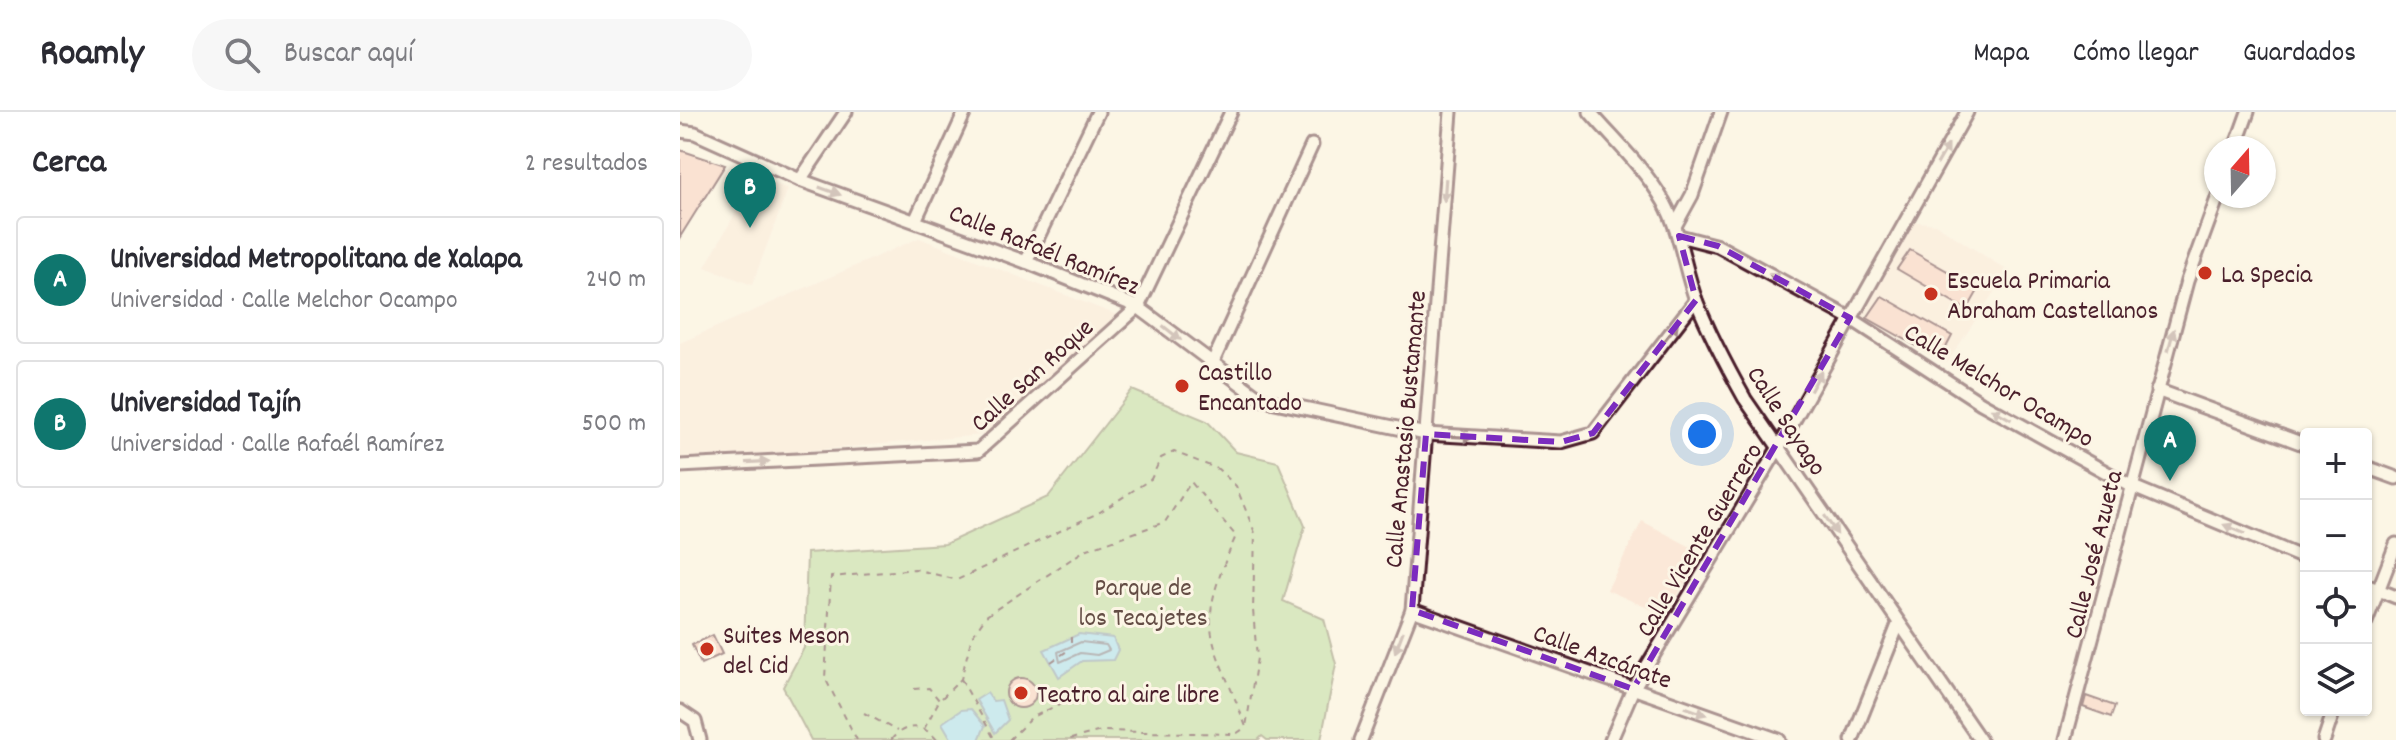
<!DOCTYPE html>
<html lang="es">
<head>
<meta charset="utf-8">
<style>
  :root { --surface:#fff; --page:#f7f7f7; --text:#2b2b33; --muted:#7c7c81; --line:#e1e1e2; --accent:#0f766e }
  body { margin:0; font-family:Dekko,sans-serif; background:var(--page); color:var(--text) }
  .controls { position:absolute; right:24px; bottom:24px; display:grid; overflow:hidden; border-radius:8px; box-shadow:0 2px 6px #0004 }
  .controls button { width:72px; height:72px; display:grid; place-items:center; padding:0; border:0; border-bottom:2px solid var(--line); background:var(--surface); color:var(--text); font:40px sans-serif }
  .compass { position:absolute; left:1524px; top:24px; width:72px; height:72px; border-radius:50%; background:var(--surface); box-shadow:0 2px 6px #0004; rotate:20deg }
  .you { position:absolute; left:1022px; top:322px; width:28px; height:28px; margin:-20px; border:6px solid #fff; border-radius:50%; background:#1a73e8; box-shadow:0 0 0 12px #1a73e833 }
  .badge { display:grid; place-items:center; width:52px; height:52px; border-radius:50%; background:var(--accent); color:#fff; font-size:26px; font-weight:700 }
  .pin { position:absolute; translate:-50% -66px; filter:drop-shadow(0 2px 4px #0008) }
  .pin::after { content:''; position:absolute; top:42px; width:28px; height:24px; background:inherit; clip-path:polygon(0 0,100% 0,50% 100%) }
  .list { margin:0; padding:0; list-style:none }
  h2 { display:flex; justify-content:space-between; align-items:center; height:104px; margin:0; padding:0 32px; font-size:34px }
  h2 small { font-size:26px; font-weight:400; color:var(--muted) }
  .list li { display:grid; grid-template-columns:52px 1fr auto; gap:24px; align-items:center; box-sizing:border-box; height:128px; margin:0 16px 16px; padding:0 16px; border:2px solid var(--line); border-radius:8px }
  .list b { display:block; font-size:30px; white-space:nowrap }
  .list p { margin:0; font-size:26px; white-space:nowrap; color:var(--muted) }
  .list em { font-size:26px; font-style:normal; color:var(--muted) }
  .icon { flex:none; width:44px; height:44px; fill:none; stroke:currentColor; stroke-width:2; stroke-linecap:round; stroke-linejoin:round }
  .map { position:relative; flex:none; width:1716px; height:628px; overflow:hidden }
  header { display:flex; align-items:center; gap:48px; box-sizing:border-box; height:112px; padding:0 40px; background:var(--surface); border-bottom:2px solid var(--line) }
  header strong { font-size:38px }
  nav { display:flex; gap:44px; margin-inline-start:auto; font-size:28px }
  .search { width:560px; height:72px; background:var(--page); display:flex; align-items:center; gap:20px; box-sizing:border-box; padding:0 28px; border-radius:44px; color:var(--muted); font-size:30px }
  main { display:flex }
  aside { flex:1; background:var(--surface) }
  .map>svg:first-child { display:block }
  .built { fill:#fbe8d8 }
  .green { fill:#b1d894; stroke:#7e7c60; stroke-width:2 }
  .water { fill:#95dcf7; stroke:#7790a5; stroke-width:2 }
  .lines { fill:none; stroke-linecap:round; stroke-linejoin:round }
  .shore { stroke:#686b7d; stroke-width:2 }
  .building { fill:#f8cabb; stroke:#4a1f2b; stroke-width:2 }
  .minor-casing { stroke:#4a1f2b; stroke-width:17 }
  .path { stroke:#4a1f2b; stroke-width:2; stroke-dasharray:6 6; stroke-linecap:butt }
  .minor { stroke:#fcf5e5; stroke-width:11 }
  .oneway { fill:#a38a88 }
  .marked { fill:none; stroke:#7b2cbf; stroke-width:6; stroke-dasharray:16 10; stroke-linejoin:round }
  .poi-dot { fill:#c8321e; stroke:#fcf5e5; stroke-width:3 }
  .labels { text-anchor:middle; stroke-width:6; stroke-linejoin:round; paint-order:stroke }
  .street-label { font-size:26px; fill:#4a1f2b; stroke:#fcf5e5 }
  .poi-label { font-size:26px; fill:#4a1f2b; stroke:#fcf5e5; text-anchor:start }
  .park-label { font-size:26px; fill:#644d45; stroke:#fcf5e5 }
</style>
</head>
<body>
<header>
<strong>Roamly</strong>
<div class="search"><svg class="icon" aria-label="search" viewBox="0 0 24 24"><circle cx="10" cy="10" r="6"/><path d="M15 15l6 6"/></svg>Buscar aquí</div>
<nav><a>Mapa</a><a>Cómo llegar</a><a>Guardados</a></nav>
</header>
<main>
<aside>
<h2>Cerca<small>2 resultados</small></h2>
<ul class="list">
<li><span class="badge">A</span><div><b>Universidad Metropolitana de Xalapa</b><p>Universidad · Calle Melchor Ocampo</p></div><em>240 m</em></li>
<li><span class="badge">B</span><div><b>Universidad Tajín</b><p>Universidad · Calle Rafaél Ramírez</p></div><em>500 m</em></li>
</ul>
</aside>
<div class="map">
<svg width="1716" height="628" viewBox="0 0 1716 628">
  <rect width="100%" height="100%" fill="#fcf5e5"/>
  <filter id="ink" filterUnits="userSpaceOnUse"><feTurbulence type="fractalNoise" baseFrequency=".0125" numOctaves="2"/><feDisplacementMap in="SourceGraphic" scale="16" xChannelSelector="R" yChannelSelector="G"/><feConvolveMatrix kernelMatrix="1 2 1 2 8 2 1 2 1" color-interpolation-filters="sRGB"/></filter>
  <g filter="url(#ink)">
    <g class="built">
      <polygon points="76,65 108,77 72,173 25,155"/>
      <polygon points="1230,109 1255,112 1328,159 1267,251 1176,204"/>
      <polygon points="239,126 442,205 313,322 0,350 0,231"/>
      <polygon points="962,409 1022,441 986,504 927,478"/>
    </g>
    <polygon class="green" points="452,278 527,309 556,340 598,350 625,414 603,489 644,507 656,552 641,628 587,628 582,624 578,628 131,628 103,575 124,536 127,441 265,432 368,385"/>
    <g class="water">
      <polygon points="399,522 433,526 438,538 433,548 402,549 379,565 364,538"/>
      <polygon points="307,581 313,589 321,588 328,608 315,621 296,588"/>
      <polygon points="291,597 305,614 299,628 272,628 262,611 281,598"/>
    </g>
    <g class="lines">
      <polygon class="shore" points="401,530 426,533 429,538 417,543 400,541 380,550 378,540"/>
    </g>
    <g class="building">
      <polygon points="0,38 45,53 0,125"/>
      <polygon points="1230,138 1299,177 1287,198 1217,157"/>
      <polygon points="1202,184 1272,224 1260,247 1187,206"/>
      <polygon points="33,523 42,542 21,552 12,533"/>
      <circle cx="341" cy="581" r="15"/>
      <polygon points="1406,584 1435,594 1431,605 1403,595"/>
    </g>
    <g class="lines">
      <g class="minor-casing">
        <g id="minor">
          <path d="M910,0C935,29 965,57 984,90C1001,121 1004,156 1016,188C1030,223 1047,255 1065,287L1300,628"/>
          <polyline points="0,19 15,21 120,68 346,150 458,195 581,287 746,322 881,330 913,321 1016,188"/>
          <polyline points="1555,36 1568,0"/>
          <polyline points="120,68 166,0"/>
          <polyline points="235,109 285,0"/>
          <polyline points="995,114 1012,83 1041,0"/>
          <polyline points="999,124 1038,134 1170,206 1301,291 1451,374 1626,447"/>
          <polyline points="346,150 418,0"/>
          <polyline points="532,252 632,33"/>
          <polyline points="1477,278 1626,333"/>
          <polyline points="0,354 298,339 458,195 551,0"/>
          <polyline points="1686,355 1716,366"/>
          <polyline points="1686,473 1716,485"/>
          <polyline points="732,498 1099,628"/>
          <polyline points="1686,510 1716,432"/>
          <polyline points="0,599 15,609 20,628"/>
          <polyline points="681,628 732,498 771,0"/>
          <polyline points="931,628 953,577 1099,335 1287,0"/>
          <polyline points="1172,628 1218,513"/>
          <polyline points="1385,628 1507,169 1538,84"/>
          <polyline points="1644,628 1654,598"/>
        </g>
      </g>
      <g class="path">
        <polyline points="391,525 391,530"/>
        <polyline points="371,550 387,539"/>
        <polyline points="281,567 315,628"/>
        <polyline points="234,577 249,576 259,588"/>
        <polyline points="184,601 217,619"/>
        <path d="M244,617L259,589L281,567L292,524L306,504L405,438L485,410L511,370L556,424C512,522 532,523 566,615L556,622L421,619L387,628"/>
        <polyline points="177,628 145,566 151,465 235,457 277,468 420,400 471,367 481,346 494,340 538,357 556,374 575,421 573,498 577,546 566,615"/>
        <path d="M211,628C224,611 244,611 257,628"/>
        <polyline points="329,628 351,606 400,582"/>
      </g>
      <use href="#minor" class="minor"/>
    </g>
    <defs><path id="oneway-solid" d="M-6-.8H1V-3.2L6.5 0L1 3.2V.8H-6Z" transform="scale(2)"/></defs>
    <g class="oneway">
      <use href="#oneway-solid" transform="translate(1263 42) rotate(-60)"/>
      <use href="#oneway-solid" transform="translate(765 78) rotate(94)"/>
      <use href="#oneway-solid" transform="translate(150 79) rotate(20)"/>
      <use href="#oneway-solid" transform="translate(1099 167) rotate(-151)"/>
      <use href="#oneway-solid" transform="translate(991 220) rotate(-52)"/>
      <use href="#oneway-solid" transform="translate(492 221) rotate(38)"/>
      <use href="#oneway-solid" transform="translate(1491 228) rotate(-75)"/>
      <use href="#oneway-solid" transform="translate(1136 269) rotate(-61)"/>
      <use href="#oneway-solid" transform="translate(1321 302) rotate(-151)"/>
      <use href="#oneway-solid" transform="translate(782 325) rotate(3)"/>
      <use href="#oneway-solid" transform="translate(78 350) rotate(-3)"/>
      <use href="#oneway-solid" transform="translate(1151 413) rotate(56)"/>
      <use href="#oneway-solid" transform="translate(1554 417) rotate(-157)"/>
      <use href="#oneway-solid" transform="translate(719 530) rotate(111)"/>
      <use href="#oneway-solid" transform="translate(1016 599) rotate(19)"/>
    </g>
  </g>
  <path d="M0 0H1716V628H0ZM999,124L1038,134L1170,206L953,577L732,498L746,322L881,330L913,321L1016,188Z" fill="#fcf5e5" fill-opacity=".55" fill-rule="evenodd"/>
  <path class="marked" d="M999,124L1038,134L1170,206L953,577L732,498L746,322L881,330L913,321L1016,188Z"/>
  <g class="poi-dot">
    <circle cx="1525" cy="161" r="8"/>
    <circle cx="1251" cy="182" r="8"/>
    <circle cx="502" cy="274" r="8"/>
    <circle cx="27" cy="537" r="8"/>
    <circle cx="341" cy="581" r="8"/>
  </g>
  <g class="labels">
    <g class="street-label">
      <text transform="translate(365 136) rotate(22)" y="9">Calle Rafaél Ramírez</text>
      <text transform="translate(351 262) rotate(-42)" y="9">Calle San Roque</text>
      <text transform="translate(1320 272) rotate(31)" y="9">Calle Melchor Ocampo</text>
      <text transform="translate(1108 308) rotate(57)" y="9">Calle Sayago</text>
      <text transform="translate(724 317) rotate(-85)" y="9">Calle Anastasio Bustamante</text>
      <text transform="translate(1018 427) rotate(-59)" y="9">Calle Vicente Guerrero</text>
      <text transform="translate(1412 442) rotate(-76)" y="9">Calle José Azueta</text>
      <text transform="translate(923 543) rotate(20)" y="9">Calle Azcárate</text>
    </g>
    <g class="poi-label">
      <text x="1541" y="170">La Specia</text>
      <text x="1267" y="176">Escuela Primaria<tspan x="1267" dy="30">Abraham Castellanos</tspan></text>
      <text x="518" y="268">Castillo<tspan x="518" dy="30">Encantado</tspan></text>
      <text x="43" y="531">Suites Meson<tspan x="43" dy="30">del Cid</tspan></text>
      <text x="357" y="590">Teatro al aire libre</text>
    </g>
    <g class="park-label">
      <text x="463" y="483">Parque de<tspan x="463" dy="30">los Tecajetes</tspan></text>
    </g>
  </g>
</svg>
<div class="controls">
<button>+</button>
<button>−</button>
<button><svg class="icon" aria-label="locate" viewBox="0 0 24 24"><circle cx="12" cy="12" r="6"/><path d="M12 2v4M12 18v4M2 12h4M18 12h4"/></svg></button>
<button><svg class="icon" aria-label="layers" viewBox="0 0 24 24"><path d="M12 4l9 5-9 5-9-5zM3 14l9 5 9-5"/></svg></button>
</div>
<svg class="compass" viewBox="-18 -18 36 36"><path d="M0-13l5 13h-10z" fill="#e53935"/><path d="M0 13l5-13h-10z" fill="#7c7c81"/></svg>
<div class="you"></div>
<div class="pin badge" style="left:1490px;top:369px">A</div>
<div class="pin badge" style="left:70px;top:116px">B</div>
</div>
</main>
</body>
</html>
